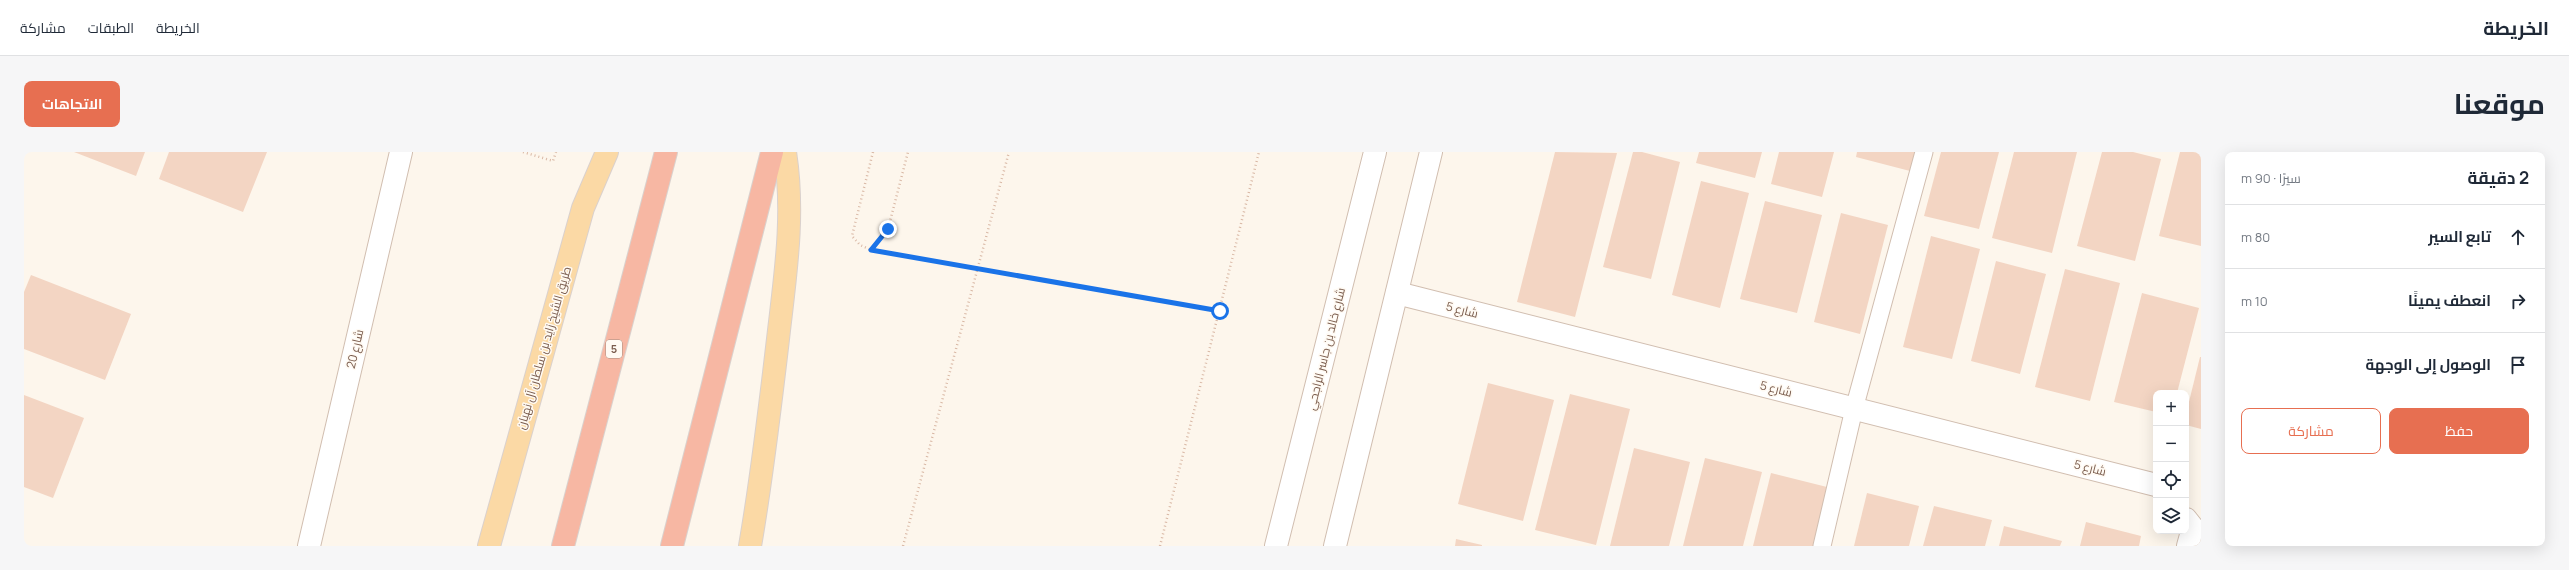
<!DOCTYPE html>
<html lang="ar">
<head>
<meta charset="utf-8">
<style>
  :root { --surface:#fff; --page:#f6f6f7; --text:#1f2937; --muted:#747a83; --line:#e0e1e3; --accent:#e76f51 }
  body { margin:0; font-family:Manrope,Cairo,sans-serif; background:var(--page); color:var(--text); direction:rtl }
  .controls { position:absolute; right:12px; bottom:12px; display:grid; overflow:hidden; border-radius:8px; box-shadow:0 4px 16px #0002 }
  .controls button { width:36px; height:36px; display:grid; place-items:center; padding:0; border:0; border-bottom:1px solid var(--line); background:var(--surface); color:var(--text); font:20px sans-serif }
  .stop { position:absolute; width:12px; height:12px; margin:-9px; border:3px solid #1a73e8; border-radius:50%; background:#fff }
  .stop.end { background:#1a73e8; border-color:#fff; box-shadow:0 1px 4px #0008 }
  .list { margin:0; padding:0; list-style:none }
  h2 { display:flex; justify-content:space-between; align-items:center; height:52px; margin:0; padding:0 16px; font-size:17px }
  h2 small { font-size:13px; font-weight:400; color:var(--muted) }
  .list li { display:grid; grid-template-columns:26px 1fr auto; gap:12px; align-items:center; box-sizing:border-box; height:64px; padding:0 16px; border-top:1px solid var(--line) }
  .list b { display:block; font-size:15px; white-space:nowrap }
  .list em { font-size:13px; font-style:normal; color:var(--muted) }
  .actions { display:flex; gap:8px; padding:12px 16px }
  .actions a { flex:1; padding:9px 0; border:1px solid var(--accent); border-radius:8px; text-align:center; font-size:14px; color:var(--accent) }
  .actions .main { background:var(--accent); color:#fff }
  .icon { flex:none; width:22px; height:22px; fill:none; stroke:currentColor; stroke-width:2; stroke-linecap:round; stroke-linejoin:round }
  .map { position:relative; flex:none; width:2177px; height:394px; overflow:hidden; direction:ltr; border-radius:8px }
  header { display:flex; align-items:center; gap:24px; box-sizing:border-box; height:56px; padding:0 20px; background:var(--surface); border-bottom:1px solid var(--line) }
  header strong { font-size:19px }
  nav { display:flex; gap:22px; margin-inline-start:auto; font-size:14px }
  .intro { display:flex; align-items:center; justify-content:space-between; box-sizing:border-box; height:96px; padding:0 24px }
  h1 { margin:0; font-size:28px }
  .button { padding:10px 18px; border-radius:8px; background:var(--accent); color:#fff; font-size:14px; font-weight:700 }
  main { display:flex; gap:24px; padding:0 24px }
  aside { flex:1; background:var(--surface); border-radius:8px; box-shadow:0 4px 16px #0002 }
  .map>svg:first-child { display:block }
  .building { fill:#f3d5c3 }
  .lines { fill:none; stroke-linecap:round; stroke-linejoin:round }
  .service-casing { stroke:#d1beb0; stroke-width:19 }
  .minor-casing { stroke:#d1beb0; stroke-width:24 }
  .tertiary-casing { stroke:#d1beb0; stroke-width:24 }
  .primary-casing { stroke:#dad1cd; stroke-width:24 }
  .motorway-casing { stroke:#dad1cd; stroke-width:24 }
  .path { stroke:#d9b8a5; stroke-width:2.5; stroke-dasharray:1 3; stroke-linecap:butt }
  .service { stroke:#fff; stroke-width:17 }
  .minor { stroke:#fff; stroke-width:22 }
  .tertiary { stroke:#fff; stroke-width:22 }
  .primary { stroke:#fbd9a5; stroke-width:22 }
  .motorway { stroke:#f7b7a3; stroke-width:22 }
  .route { stroke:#1a73e8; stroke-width:5 }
  .labels { text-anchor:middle; stroke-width:3; stroke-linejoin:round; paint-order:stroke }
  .shield { fill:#fffaf3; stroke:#a28b7f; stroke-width:1 }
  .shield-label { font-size:11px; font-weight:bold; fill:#7a5c4d }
  .street-label { font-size:12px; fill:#7a5c4d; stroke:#fffaf3 }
</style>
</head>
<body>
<header>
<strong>الخريطة</strong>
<nav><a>الخريطة</a><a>الطبقات</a><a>مشاركة</a></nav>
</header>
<div class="intro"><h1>موقعنا</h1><a class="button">الاتجاهات</a></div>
<main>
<aside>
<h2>2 دقيقة<small>سيرًا · 90 m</small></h2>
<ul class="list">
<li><svg class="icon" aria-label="ahead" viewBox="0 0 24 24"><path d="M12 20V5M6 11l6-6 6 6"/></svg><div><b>تابع السير</b></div><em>80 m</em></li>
<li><svg class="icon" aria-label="right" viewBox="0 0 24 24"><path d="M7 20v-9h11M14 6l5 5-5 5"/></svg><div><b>انعطف يمينًا</b></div><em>10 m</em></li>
<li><svg class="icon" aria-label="arrive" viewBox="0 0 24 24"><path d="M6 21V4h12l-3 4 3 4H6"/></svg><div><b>الوصول إلى الوجهة</b></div></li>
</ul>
<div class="actions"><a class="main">حفظ</a><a>مشاركة</a></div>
</aside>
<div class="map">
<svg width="2177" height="394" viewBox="0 0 2177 394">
  <rect width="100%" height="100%" fill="#fdf6ec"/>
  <g class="building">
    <polygon points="50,0 121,0 112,24"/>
    <polygon points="145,0 243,0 219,60 135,27"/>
    <polygon points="1531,0 1593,1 1551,165 1493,150"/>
    <polygon points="1609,0 1618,0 1656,10 1627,127 1579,115"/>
    <polygon points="1675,0 1738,0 1731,26 1672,11"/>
    <polygon points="1755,0 1810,0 1798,45 1747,32"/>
    <polygon points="1833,0 1891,0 1886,19 1832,5"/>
    <polygon points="1917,0 1975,0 1955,77 1900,64"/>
    <polygon points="1990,0 2053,0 2028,101 1968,86"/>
    <polygon points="2078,0 2109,0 2137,7 2111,109 2053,94"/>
    <polygon points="2156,0 2177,0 2177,94 2135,84"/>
    <polygon points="1677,29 1725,41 1696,156 1648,143"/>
    <polygon points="1741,49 1798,63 1773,161 1716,147"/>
    <polygon points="1817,61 1864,73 1836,182 1790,170"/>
    <polygon points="1907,84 1956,97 1928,207 1879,195"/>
    <polygon points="1972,109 2022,122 1996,222 1947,209"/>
    <polygon points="2041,117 2096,131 2066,249 2011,235"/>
    <polygon points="7,123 107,162 81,228 0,197 0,140"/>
    <polygon points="2118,141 2175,156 2153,241 2132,241 2132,260 2090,250"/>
    <polygon points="2176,205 2177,205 2177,277 2162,273 2162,262"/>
    <polygon points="1464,231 1530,248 1499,369 1434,352"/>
    <polygon points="1546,242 1606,257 1572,393 1511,378"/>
    <polygon points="0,243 60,266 29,346 0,335"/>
    <polygon points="1610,296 1666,310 1645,394 1586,394"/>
    <polygon points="1681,306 1738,320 1719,394 1659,394"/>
    <polygon points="1747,321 1807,336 1792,394 1729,394"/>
    <polygon points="1843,341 1895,354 1885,394 1830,394"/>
    <polygon points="1910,354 1968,368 1961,394 1899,394"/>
    <polygon points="2062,370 2117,384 2115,394 2056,394"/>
    <polygon points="1980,374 2038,389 2036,394 1975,394"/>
    <polygon points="1432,387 1458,393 1458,394 1431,394"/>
  </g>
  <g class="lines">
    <g class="service-casing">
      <polyline id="service" points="1798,394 1830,257 1900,0"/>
    </g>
    <g class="minor-casing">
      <g id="minor">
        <polyline points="1373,141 2132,333"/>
        <polyline points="2162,367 2169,376 2164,394"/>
        <polyline points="285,394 377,0"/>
      </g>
    </g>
    <g class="tertiary-casing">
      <g id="tertiary">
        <polyline points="1252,394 1351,0"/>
        <polyline points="1311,394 1407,0"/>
      </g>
    </g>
    <g class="primary-casing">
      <g id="primary">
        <polyline points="465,394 559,56 583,0"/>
        <path d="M726,394C738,325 746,256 754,187C761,125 771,63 761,0"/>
      </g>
    </g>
    <g class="motorway-casing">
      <g id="motorway">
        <polyline points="539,394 642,0"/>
        <polyline points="648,394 748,0"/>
      </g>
    </g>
    <g class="path">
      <polyline points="499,0 529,9 532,0"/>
      <polyline points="849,0 828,84 836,93 847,98 1196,159"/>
      <polyline points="847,97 864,77 884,0"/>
      <polyline points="879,394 985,0"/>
      <polyline points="1136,394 1235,0"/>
    </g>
    <use href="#service" class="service"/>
    <use href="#minor" class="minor"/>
    <use href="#tertiary" class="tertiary"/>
    <use href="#primary" class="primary"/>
    <use href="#motorway" class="motorway"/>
  </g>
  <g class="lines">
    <polyline class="route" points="864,77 847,98 1196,159"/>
  </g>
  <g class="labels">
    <rect class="shield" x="582" y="188" width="16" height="18" rx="3"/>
    <g class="shield-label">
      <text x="590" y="201">5</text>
    </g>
    <g class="street-label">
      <text transform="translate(1438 158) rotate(14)" y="4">شارع 5</text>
      <text transform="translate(520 196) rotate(-74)" y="4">طريق الشيخ زايد بن سلطان آل نهيان</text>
      <text transform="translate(331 197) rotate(-77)" y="4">شارع 20</text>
      <text transform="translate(1302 197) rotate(-76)" y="4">شارع خالد بن جاسر الراجحي</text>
      <text transform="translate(1752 237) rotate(14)" y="4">شارع 5</text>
      <text transform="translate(2066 316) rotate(14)" y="4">شارع 5</text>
    </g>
  </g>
</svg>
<div class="controls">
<button>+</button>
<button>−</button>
<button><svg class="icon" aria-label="locate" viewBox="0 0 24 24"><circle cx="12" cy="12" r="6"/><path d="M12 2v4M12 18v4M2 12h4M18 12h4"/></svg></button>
<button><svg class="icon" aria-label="layers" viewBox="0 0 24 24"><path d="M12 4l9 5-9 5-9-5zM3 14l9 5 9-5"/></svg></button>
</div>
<div class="stop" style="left:1196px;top:159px"></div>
<div class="stop end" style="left:864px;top:77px"></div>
</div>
</main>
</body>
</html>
